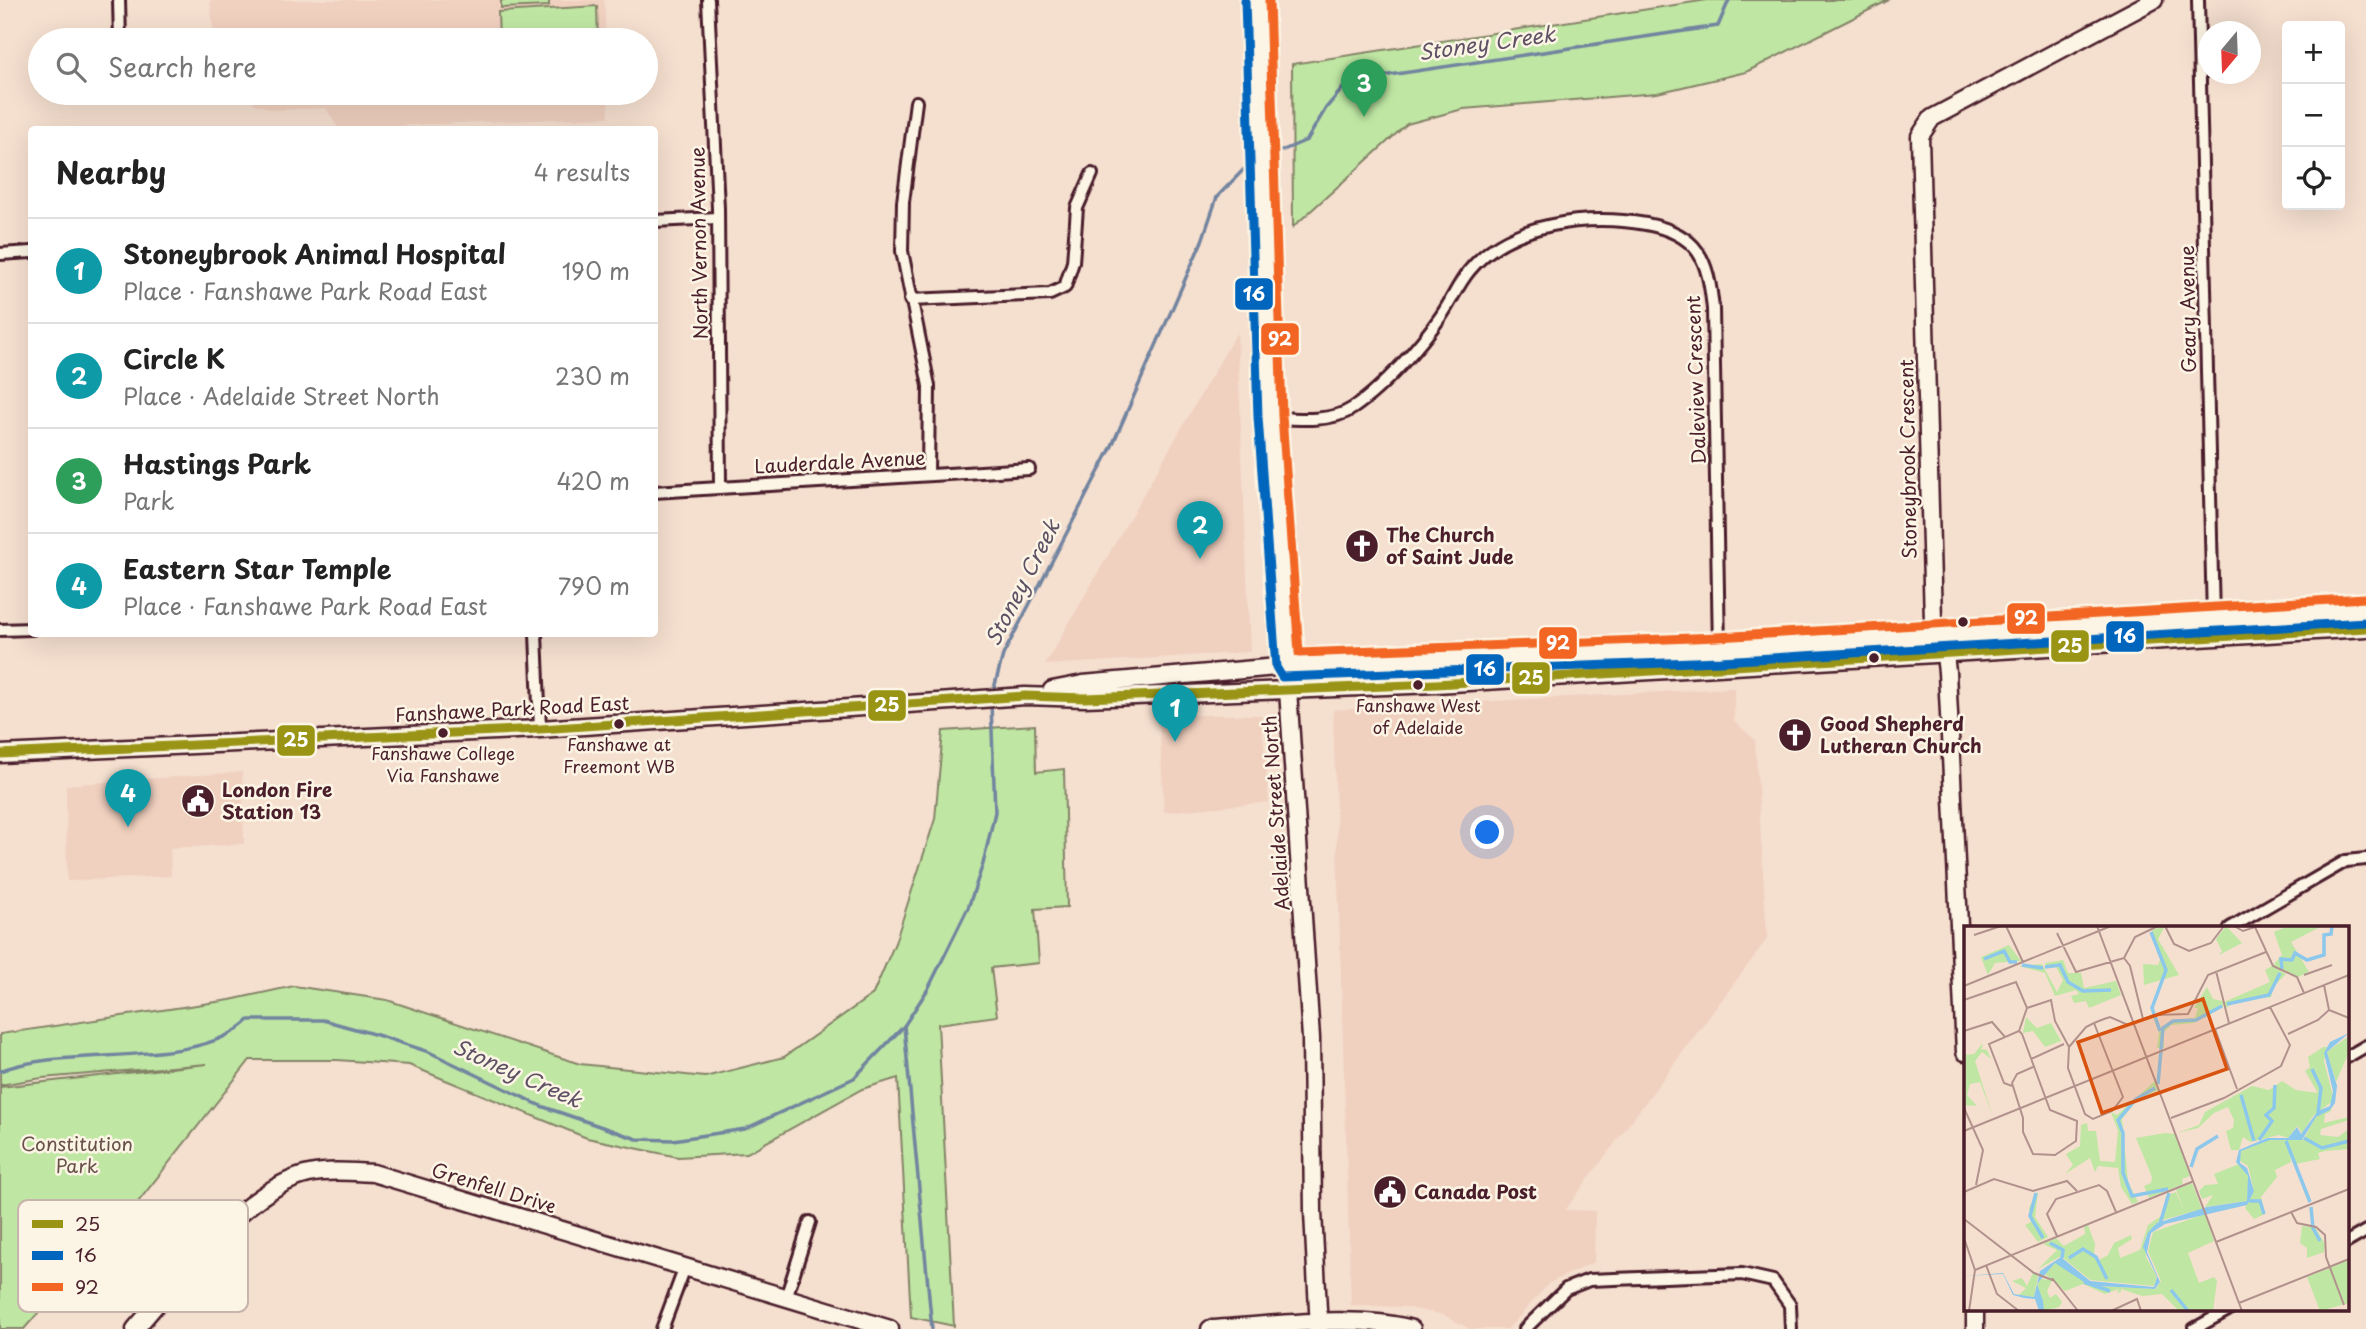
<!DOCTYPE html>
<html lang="en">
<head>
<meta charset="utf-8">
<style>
  :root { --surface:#fff; --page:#f2f2f2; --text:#222; --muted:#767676; --line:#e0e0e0; --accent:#1a73e8 }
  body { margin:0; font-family:"Playpen Sans",sans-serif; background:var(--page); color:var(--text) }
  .controls { position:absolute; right:21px; top:21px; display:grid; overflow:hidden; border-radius:7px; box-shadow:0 7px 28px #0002 }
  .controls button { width:63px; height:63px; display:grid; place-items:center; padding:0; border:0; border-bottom:2px solid var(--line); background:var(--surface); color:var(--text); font:35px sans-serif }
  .compass { position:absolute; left:2198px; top:21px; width:63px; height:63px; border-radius:50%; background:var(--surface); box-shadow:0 7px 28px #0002; rotate:199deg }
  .you { position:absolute; left:1488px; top:833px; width:24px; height:24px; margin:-18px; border:5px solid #fff; border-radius:50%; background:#1a73e8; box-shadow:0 0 0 10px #1a73e833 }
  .badge { display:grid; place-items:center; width:46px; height:46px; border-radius:50%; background:var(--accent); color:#fff; font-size:23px; font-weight:700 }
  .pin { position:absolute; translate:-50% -58px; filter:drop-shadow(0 2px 4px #0008) }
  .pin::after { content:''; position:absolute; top:37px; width:24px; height:21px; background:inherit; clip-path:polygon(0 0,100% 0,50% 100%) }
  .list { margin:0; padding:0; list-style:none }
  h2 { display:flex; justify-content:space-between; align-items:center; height:91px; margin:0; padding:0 28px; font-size:30px }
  h2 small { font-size:23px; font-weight:400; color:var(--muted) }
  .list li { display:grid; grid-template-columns:46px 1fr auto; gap:21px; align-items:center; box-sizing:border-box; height:105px; padding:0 28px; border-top:2px solid var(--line) }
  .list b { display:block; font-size:26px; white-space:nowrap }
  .list p { margin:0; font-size:23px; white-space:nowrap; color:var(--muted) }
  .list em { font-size:23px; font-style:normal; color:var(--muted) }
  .icon { flex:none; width:38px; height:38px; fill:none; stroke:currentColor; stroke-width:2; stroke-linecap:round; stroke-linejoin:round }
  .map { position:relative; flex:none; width:2366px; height:1329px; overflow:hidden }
  .search { position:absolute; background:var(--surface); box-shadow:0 7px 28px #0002; left:28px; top:28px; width:630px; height:77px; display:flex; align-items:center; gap:18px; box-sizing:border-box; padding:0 24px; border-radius:38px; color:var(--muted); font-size:26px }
  .panel { position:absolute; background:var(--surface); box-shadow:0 7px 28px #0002; left:28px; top:126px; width:630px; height:511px; border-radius:7px }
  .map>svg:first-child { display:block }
  .built { fill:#f0d0bf }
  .green { fill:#bfe7a3; stroke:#848367; stroke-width:2 }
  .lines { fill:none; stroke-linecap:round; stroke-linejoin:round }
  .stream { stroke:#72849f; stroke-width:3.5 }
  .street-casing { stroke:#4a1f2b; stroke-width:16 }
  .secondary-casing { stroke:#4a1f2b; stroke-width:21 }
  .street { stroke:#fcf5e5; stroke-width:10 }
  .secondary { stroke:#fcf5e5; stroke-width:16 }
  .bus-1-casing { stroke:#fcf5e5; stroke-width:14 }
  .bus-2-casing { stroke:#fcf5e5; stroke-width:14 }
  .bus-3-casing { stroke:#fcf5e5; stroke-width:14 }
  .bus-1 { stroke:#999413; stroke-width:9 }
  .bus-2 { stroke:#0065bd; stroke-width:9 }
  .bus-3 { stroke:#f26522; stroke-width:9 }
  .bus-dot { fill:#4a1f2b; stroke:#fcf5e5; stroke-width:2.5 }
  .labels { text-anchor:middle; stroke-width:5; stroke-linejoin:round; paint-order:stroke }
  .bus-label { font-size:17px; fill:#4a1f2b; stroke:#fcf5e5 }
  .street-label { font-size:19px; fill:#4a1f2b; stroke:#fcf5e5 }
  .poi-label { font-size:19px; font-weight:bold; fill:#4a1f2b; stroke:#fcf5e5; text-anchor:start }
  .park-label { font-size:19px; fill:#675149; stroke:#fcf5e5 }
  .water-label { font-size:21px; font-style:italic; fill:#5e5165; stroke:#fcf5e5 }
  .inset-river { fill:none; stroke:#8cc7ec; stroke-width:3.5 }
  .inset-road { fill:none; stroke:#b1928d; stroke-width:2 }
  .view { fill:#d8530f; fill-opacity:0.15; stroke:#d8530f; stroke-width:3.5 }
  .inset-edge { fill:none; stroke:#4a1f2b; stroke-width:3.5 }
  .key { fill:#fcf5e5; stroke:#c7b5ad; stroke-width:2 }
  .key-label { font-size:19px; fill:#4a1f2b }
  .line-badge { stroke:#fcf5e5; stroke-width:2.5 }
  .badge-label { font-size:19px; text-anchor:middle; font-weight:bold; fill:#fff }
</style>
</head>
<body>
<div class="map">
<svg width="2366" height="1329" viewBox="0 0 2366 1329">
  <rect width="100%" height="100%" fill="#f5dfcf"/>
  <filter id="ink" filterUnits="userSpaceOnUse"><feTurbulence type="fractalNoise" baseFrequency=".0143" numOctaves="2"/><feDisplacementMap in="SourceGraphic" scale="14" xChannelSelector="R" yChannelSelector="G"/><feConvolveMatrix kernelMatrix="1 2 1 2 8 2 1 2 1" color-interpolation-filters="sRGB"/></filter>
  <g filter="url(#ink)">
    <g class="built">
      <polygon points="210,0 604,0 606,40 219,40 213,28"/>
      <polygon points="245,93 608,93 609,117 338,128 326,108 274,110 255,104"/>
      <polygon points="1237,332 1250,652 1045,665"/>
      <polygon points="1734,688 1734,721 1755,740 1767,939 1565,1210 1595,1211 1594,1262 1549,1283 1508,1329 1470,1329 1444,1315 1405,1307 1351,1305 1333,710"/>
      <polygon points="1159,715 1261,715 1269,802 1164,812"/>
      <polygon points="242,772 244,844 170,848 171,876 67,881 66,785"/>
    </g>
    <g class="green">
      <polygon points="501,0 549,0 549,6 501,8"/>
      <polygon points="1707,0 1889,0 1746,72 1657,93 1463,109 1407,124 1293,227 1292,64"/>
      <polygon points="597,6 598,40 499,40 498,12"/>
      <polygon points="1035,725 1036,772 1064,769 1067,907 1035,909 1039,963 991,968 997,1016 938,1024 954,1326 911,1317 898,1078 862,1089 747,1153 678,1157 587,1138 409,1065 337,1060 250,1060 131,1211 199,1233 146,1287 84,1261 24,1329 0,1329 0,1087 207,1064 42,1078 0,1085 0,1034 230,1000 294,986 387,1000 580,1064 705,1077 784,1057 873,994 895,943 935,819 943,731"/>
    </g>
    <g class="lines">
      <g class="stream">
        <polyline points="1267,157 1307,140 1326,108 1349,81 1718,26 1729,0"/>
        <polyline points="993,692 1003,655 1111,448 1202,241 1217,197 1248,165 1256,162"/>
        <polyline points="904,1026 932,1329"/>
        <path d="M0,1071C68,1044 197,1071 249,1020H323L377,1035L429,1052L541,1106L637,1139L673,1140L745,1129L854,1078L904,1026L928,989L968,908L983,864L995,812L991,703"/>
      </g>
      <g class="street-casing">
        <g id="street">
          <polyline points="119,0 120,40"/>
          <polyline points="708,0 718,208 720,486"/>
          <polyline points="2198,0 2213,618"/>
          <polyline points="916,102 903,202 902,251 929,386 928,474"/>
          <polyline points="654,221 718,218"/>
          <polyline points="0,254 32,252"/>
          <polyline points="910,300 1050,294 1065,287 1073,262 1077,208 1092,174"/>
          <path d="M1270,417C1296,419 1331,423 1353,408C1383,388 1421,345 1441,316C1451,302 1458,284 1469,271C1508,222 1588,214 1646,224C1699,234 1708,259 1713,309L1719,649"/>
          <polyline points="654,492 1029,469"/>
          <polyline points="0,630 32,629"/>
          <polyline points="536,634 540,729"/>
          <polyline points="2230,928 2346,861 2366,859"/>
          <polyline points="2347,1057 2366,1046"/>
          <polyline points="2347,1242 2366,1231"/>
          <polyline points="786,1298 810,1222"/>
          <polyline points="662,1329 685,1267"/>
          <polyline points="1525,1329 1566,1289 1589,1280 1742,1274 1773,1281 1790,1305 1791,1329"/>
          <polyline points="2194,1329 2228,1310"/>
        </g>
      </g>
      <g class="secondary-casing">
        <g id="secondary">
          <polyline points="1257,0 1270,417 1311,1038 1313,1212 1319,1329"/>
          <polyline points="1052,690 1083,684 1288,666 1719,649 2366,610"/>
          <polyline points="0,754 540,729 1025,696 1085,698 1436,684 2366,628"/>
          <polyline points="1965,1052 1947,672 1945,655 1933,621 1920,136 1932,118 2154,0"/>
          <polyline points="1975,1310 1975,1329"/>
          <path d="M135,1329C179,1280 244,1188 309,1174C330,1170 351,1172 373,1173L890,1329"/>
          <path d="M1210,1329C1269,1326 1356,1313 1412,1329"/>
        </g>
      </g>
      <use href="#street" class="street"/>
      <use href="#secondary" class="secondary"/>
      <g class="bus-1-casing">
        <polyline id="bus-1" points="0,754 540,729 1025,696 1085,698 1436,684 2366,628"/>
      </g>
      <g class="bus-2-casing">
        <polyline id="bus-2" points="1245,0 1258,417 1276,667 1282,677 1720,661 2366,622"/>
      </g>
      <g class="bus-3-casing">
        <polyline id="bus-3" points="1269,0 1282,416 1299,653 1718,637 2365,598"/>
      </g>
      <use href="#bus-1" class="bus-1"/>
      <use href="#bus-2" class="bus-2"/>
      <use href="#bus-3" class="bus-3"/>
    </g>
  </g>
  <defs>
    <g id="church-disc" transform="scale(1.75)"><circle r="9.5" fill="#4a1f2b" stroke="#fcf5e5"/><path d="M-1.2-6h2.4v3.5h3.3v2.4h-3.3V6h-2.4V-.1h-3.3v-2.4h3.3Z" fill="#fff"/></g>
    <g id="civic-disc" transform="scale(1.75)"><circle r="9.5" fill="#4a1f2b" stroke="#fcf5e5"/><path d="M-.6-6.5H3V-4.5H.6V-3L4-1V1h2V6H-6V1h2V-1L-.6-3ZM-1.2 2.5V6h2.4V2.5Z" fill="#fff"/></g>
  </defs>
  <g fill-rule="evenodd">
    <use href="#church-disc" x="1362" y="546"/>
    <use href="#church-disc" x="1795" y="735"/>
    <use href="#civic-disc" x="198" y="801"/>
    <use href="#civic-disc" x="1390" y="1192"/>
  </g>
  <g class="bus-dot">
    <circle cx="1963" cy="622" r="6"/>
    <circle cx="1874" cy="658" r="6"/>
    <circle cx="1418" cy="685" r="6"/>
    <circle cx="619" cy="724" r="6"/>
    <circle cx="443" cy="733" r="6"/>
  </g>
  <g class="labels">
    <g class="bus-label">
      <text x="1418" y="712">Fanshawe West<tspan x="1418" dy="22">of Adelaide</tspan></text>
      <text x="619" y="751">Fanshawe at<tspan x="619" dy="22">Freemont WB</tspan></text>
      <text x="443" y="760">Fanshawe College<tspan x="443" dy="22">Via Fanshawe</tspan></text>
    </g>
    <g class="street-label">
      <text transform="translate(699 243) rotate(-91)" y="7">North Vernon Avenue</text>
      <text transform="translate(2188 309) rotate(-91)" y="7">Geary Avenue</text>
      <text transform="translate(1696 380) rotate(-92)" y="7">Daleview Crescent</text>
      <text transform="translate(1908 459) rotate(-91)" y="7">Stoneybrook Crescent</text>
      <text transform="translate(840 462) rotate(-3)" y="7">Lauderdale Avenue</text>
      <text transform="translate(512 709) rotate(-3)" y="7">Fanshawe Park Road East</text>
      <text transform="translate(1276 813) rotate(-94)" y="7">Adelaide Street North</text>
      <text transform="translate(494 1188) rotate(17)" y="7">Grenfell Drive</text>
    </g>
    <g class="poi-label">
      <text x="1386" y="542">The Church<tspan x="1386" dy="22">of Saint Jude</tspan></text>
      <text x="1820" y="731">Good Shepherd<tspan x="1820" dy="22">Lutheran Church</tspan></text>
      <text x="222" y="797">London Fire<tspan x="222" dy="22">Station 13</tspan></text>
      <text x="1414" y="1199">Canada Post</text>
    </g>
    <g class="park-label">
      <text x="77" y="1151">Constitution<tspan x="77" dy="22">Park</tspan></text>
    </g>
    <g class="water-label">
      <text transform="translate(1487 44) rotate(-8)" y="7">Stoney Creek</text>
      <text transform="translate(1023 583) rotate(-63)" y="7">Stoney Creek</text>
      <text transform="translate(517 1074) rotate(24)" y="7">Stoney Creek</text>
    </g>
  </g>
  <g transform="translate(1964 926)">
    <rect width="385" height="385" fill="#f5dfcf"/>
    <path d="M201,0L194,13L215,49L180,59L179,38L194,39L197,31L188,4ZM262,0L278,17L255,29L258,25L252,13ZM324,0H358L327,16L345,46L334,51L309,39L318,29L310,6ZM45,19L57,35L31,37L24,49L17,31ZM99,34L104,47H117L120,62L152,55L157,69L125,82L122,75L110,77L107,70L115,68L112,64L91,70L81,47L55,40L78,38L93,66L99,54L92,41L83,42L81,37ZM308,40L322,48L310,60L307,71L273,75L260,83V76L306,56L301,44ZM243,61L249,73L259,75V81L230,97L207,99L199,107L200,122H193L195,106L189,91L196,102L207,95L231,92L234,82H230ZM62,91L73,102L87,97L97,115L81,121L69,105L59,107ZM385,110V126L372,156L363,126ZM18,118L19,119L17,123L23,124L27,133L18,126L11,135L29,191L16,156L6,158L3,169L13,180L0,179V129L10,128ZM359,121H363L360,135L370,174L349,190L338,207L333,200L324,212L315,209L286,216L279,211L275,224H267L262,205L269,202L270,194L264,181L250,187L234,202L213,207L235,199L241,186L288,160L305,164L318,155L332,164L354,167L341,145L346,141L344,131ZM191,155L194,164L173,174L158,193L164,256L174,276L168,278L157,261L154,242L134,240L131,246L126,232L101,248L109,239L102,228L116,220L117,199L123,197L124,205H132L136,235L151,236L154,205L147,186L153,189ZM368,183L366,186L361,188L360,197L385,191V194L357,203L356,209L374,211L385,203V223L361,225L354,227L356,233L332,238L326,226L327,236L311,244L313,251L297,271L301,288L290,293L281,282L290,265L284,240L275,234L277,225L306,213H340L352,190ZM201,207L211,208L226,250L218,253L219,258L185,272L180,260L187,257L188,251L172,212ZM275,238L285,249L283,275L241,281L249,269L238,273L235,265L241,259L254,258L250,248ZM228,257L238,283L195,295L182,310V331L193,351L190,360L126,354L97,330L74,343L93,324L79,318L92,312L100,320L121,308L120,300L124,299L131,318L130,329L135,334L144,329L150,317L167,309L168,313L154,322L156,332L176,324L184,299L200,288L202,270L212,266L220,285L212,263ZM74,265L71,291L84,311L74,316L61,299L67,296L65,282ZM241,288L250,315L224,327L235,357L250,351L253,355L249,385H215L198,368L178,370L157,363V366L153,367L155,363L141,368L119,358L101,365L81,348L91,337H97L119,355L134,360L192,363L197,355L184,325L189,306ZM338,300L351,301L361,318L360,326L343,332V322L336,317ZM385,334V377L356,385L343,351ZM69,347L74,349L70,371L55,369L62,362L48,355L58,352L63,360ZM77,353L88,354L83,365L86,372L92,368L98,376L95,381L80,385L76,379L73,358Z" fill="#bfe7a3"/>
    <path d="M385,107L363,126L373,160L371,177L366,184L352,191L338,214H306L277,225L276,237L283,242L290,265L283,279L201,298L187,307L183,326L196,356L191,363L134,360L120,356L91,337L73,358L79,375L80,385H75L71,373L60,372L49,369L39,348L0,350L39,347L50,368L70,371L76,345L97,331L126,355L190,361L193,351L179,321L184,306L193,297L243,281L283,275L284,250L272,236L275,224L303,212H324L333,201L337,208L354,185L366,180L369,165L360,127L366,116Z" fill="#8cc7ec"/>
    <path class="inset-river" d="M187,6L202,44L188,82L196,105M20,33L40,25L46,36H53M58,39L79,42M81,41L96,39L104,56L119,65L147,64M318,43L317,33L328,34L331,27L343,34L360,29V9L367,8L368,0M263,78L305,69L316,47M348,143L357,162L354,187M194,158L199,102L209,95L232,94L258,80M191,162L172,173L154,194L159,207V247L168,270L204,263M277,169L290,215M340,212L358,222L385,215M295,214L308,195L302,189L310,182L311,159M322,215L346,276M227,241L233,223L254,210M72,267L66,290L79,312M285,275H296L300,288M347,281L349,302L356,315M196,298L205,267M86,317L99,324L98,332M105,332L119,323L132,331L143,353M120,356L146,365M207,364L224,385"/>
    <path class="inset-road" d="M42,0L59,36M133,0L278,385M201,0L210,18L225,25L247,17L260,0M270,0L279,5L291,1L309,40L333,51L340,67M93,7L112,46L160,32M10,9L37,0M160,32L166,40L179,93M160,32L171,11L194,0M252,45L265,97M340,49L368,39M0,60L147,0M0,74L52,56L63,82L55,105L25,118L40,157L48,160M63,82L87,74L91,95L105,121M365,84L385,92M130,97L159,171L148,185L129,193L121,188L104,142L105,121L122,101L130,97L140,93L146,91L164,99L190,89L224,88L244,49L302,26M251,103L273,163M0,105L28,96L41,111M55,105L58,108L86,184L113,195L112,215L91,229L69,228L59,206V192L48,157L53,148L69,141M324,108L354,94L365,84L360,59M67,133L100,118M0,182L19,224L12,259M207,192L260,172L317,140L326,119L306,81M0,205L385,49M0,266L30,253L69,265L103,255L113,265M327,286L333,297L352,301L361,309L362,331L380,379M0,293L70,347L91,355M93,310L83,288L92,273L135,259L143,265L152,286M0,312L11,344L5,385M252,316L385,263M22,339L33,368L55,385M11,344L230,255M88,352L114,385M275,377L385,333M147,385L173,373L177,385"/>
    <path class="view" d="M239,73L263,143L138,187L114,116Z"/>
    <rect width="385" height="385" class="inset-edge"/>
  </g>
  <rect x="18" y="1200" width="230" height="112" rx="10" class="key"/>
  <rect x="32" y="1220" width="31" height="8" fill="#999413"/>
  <rect x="32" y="1251" width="31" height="9" fill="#0065bd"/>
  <rect x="32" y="1283" width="31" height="8" fill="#f26522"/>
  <g class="key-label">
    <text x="75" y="1231">25</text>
    <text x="75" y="1262">16</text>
    <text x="75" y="1294">92</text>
  </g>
  <g class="line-badge">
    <rect x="1234" y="277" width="40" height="34" rx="7" fill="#0065bd"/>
    <rect x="1260" y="322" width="40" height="34" rx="7" fill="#f26522"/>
    <rect x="2006" y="602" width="40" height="33" rx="7" fill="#f26522"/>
    <rect x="2105" y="620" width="40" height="33" rx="7" fill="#0065bd"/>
    <rect x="1538" y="626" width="40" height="34" rx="7" fill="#f26522"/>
    <rect x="2050" y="629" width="40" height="34" rx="7" fill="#999413"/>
    <rect x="1465" y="653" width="40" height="33" rx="7" fill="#0065bd"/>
    <rect x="1511" y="661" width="40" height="34" rx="7" fill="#999413"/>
    <rect x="867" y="689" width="40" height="33" rx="7" fill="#999413"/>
    <rect x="276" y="724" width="40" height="33" rx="7" fill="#999413"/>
  </g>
  <g class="badge-label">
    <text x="1254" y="301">16</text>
    <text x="1280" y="346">92</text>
    <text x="2026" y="625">92</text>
    <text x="2125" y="643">16</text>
    <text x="1558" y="650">92</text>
    <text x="2070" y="653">25</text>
    <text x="1485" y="676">16</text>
    <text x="1531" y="685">25</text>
    <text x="887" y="712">25</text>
    <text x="296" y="747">25</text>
  </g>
</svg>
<div class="controls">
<button>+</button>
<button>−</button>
<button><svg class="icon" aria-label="locate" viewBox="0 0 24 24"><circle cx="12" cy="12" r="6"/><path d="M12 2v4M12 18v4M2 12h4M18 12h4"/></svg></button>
</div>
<svg class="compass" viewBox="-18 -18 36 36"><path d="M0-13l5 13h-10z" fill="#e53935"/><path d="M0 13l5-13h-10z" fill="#767676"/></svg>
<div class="you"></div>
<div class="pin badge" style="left:1175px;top:742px;background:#0f9aa8">1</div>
<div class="pin badge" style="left:1200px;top:559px;background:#0f9aa8">2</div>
<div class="pin badge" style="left:1364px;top:117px;background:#2e9e5b">3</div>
<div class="pin badge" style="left:128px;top:827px;background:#0f9aa8">4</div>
<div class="search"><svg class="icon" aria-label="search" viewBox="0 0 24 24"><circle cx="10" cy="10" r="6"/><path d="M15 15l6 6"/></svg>Search here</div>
<section class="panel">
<h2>Nearby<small>4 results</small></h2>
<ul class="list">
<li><span class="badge" style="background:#0f9aa8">1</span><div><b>Stoneybrook Animal Hospital</b><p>Place · Fanshawe Park Road East</p></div><em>190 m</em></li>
<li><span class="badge" style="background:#0f9aa8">2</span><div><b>Circle K</b><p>Place · Adelaide Street North</p></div><em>230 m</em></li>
<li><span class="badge" style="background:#2e9e5b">3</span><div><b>Hastings Park</b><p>Park</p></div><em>420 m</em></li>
<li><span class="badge" style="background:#0f9aa8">4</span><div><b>Eastern Star Temple</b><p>Place · Fanshawe Park Road East</p></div><em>790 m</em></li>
</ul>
</section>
</div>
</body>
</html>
